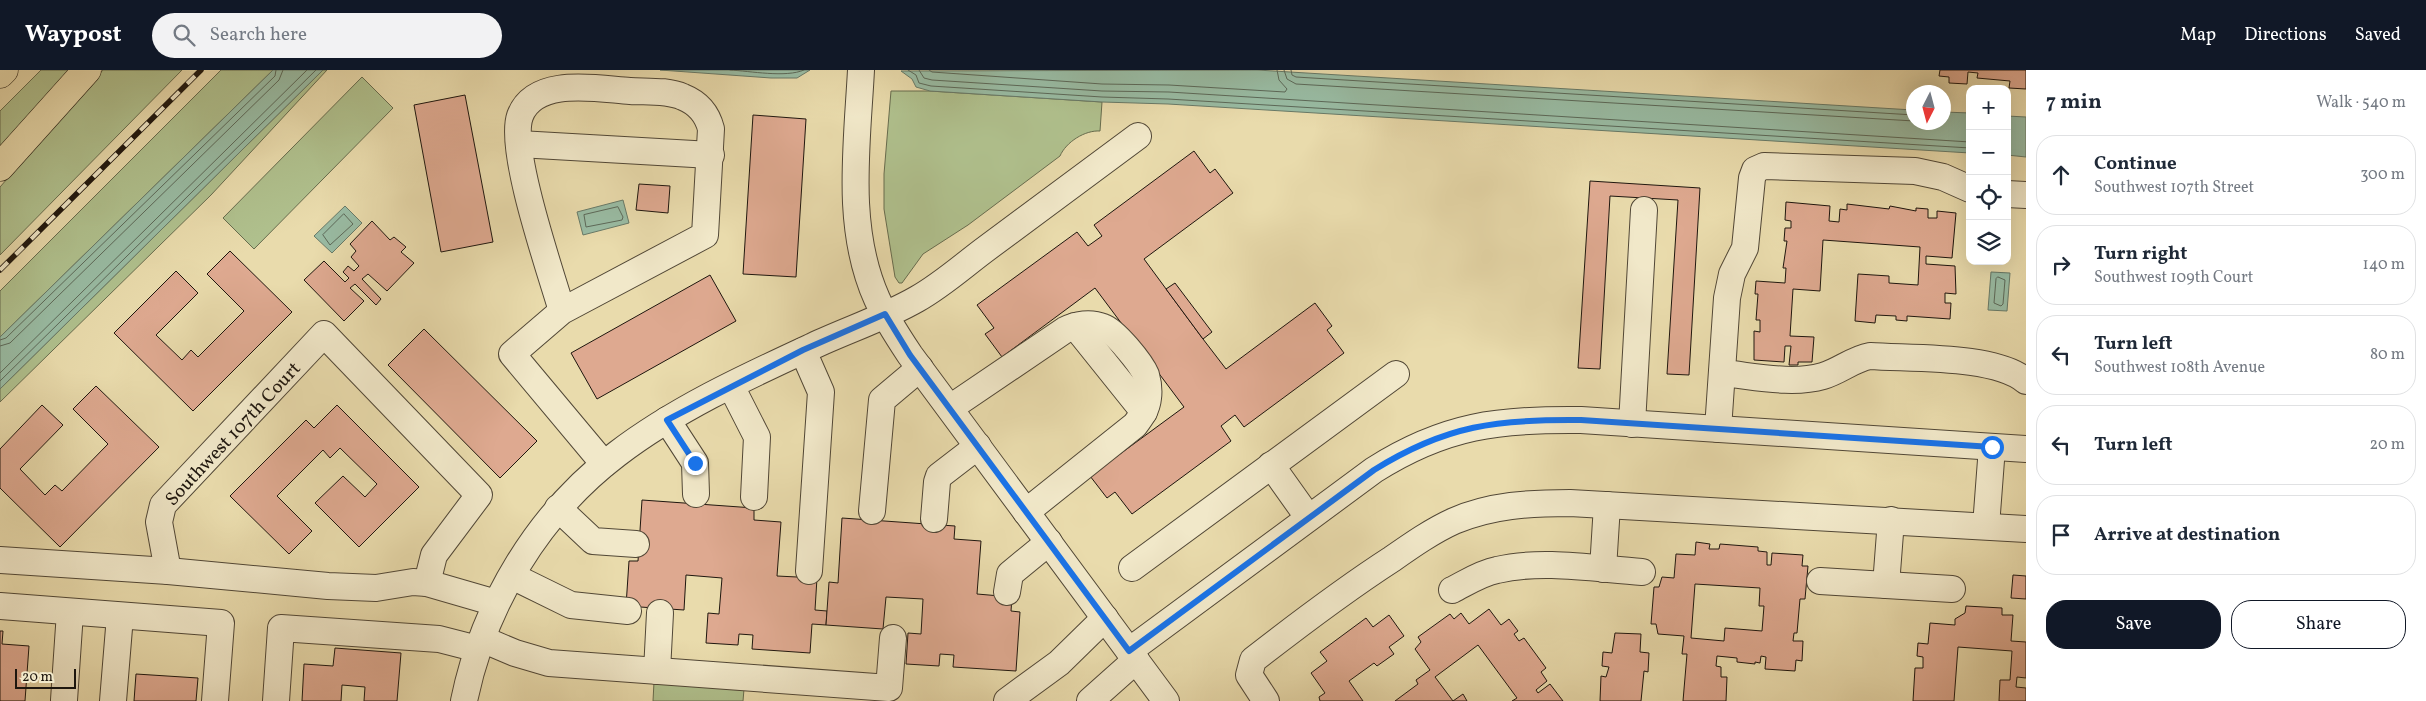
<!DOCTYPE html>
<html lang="en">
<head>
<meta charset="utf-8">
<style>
  :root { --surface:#fff; --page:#f2f2f3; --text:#1f2937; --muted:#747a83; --line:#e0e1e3; --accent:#111827 }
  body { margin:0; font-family:Vollkorn,serif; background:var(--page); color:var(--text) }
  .controls { position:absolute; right:15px; top:15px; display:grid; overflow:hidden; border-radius:10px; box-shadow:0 5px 20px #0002 }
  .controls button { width:45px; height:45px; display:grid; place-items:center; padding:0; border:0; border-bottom:1px solid var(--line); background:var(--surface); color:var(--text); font:25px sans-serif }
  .compass { position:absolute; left:1906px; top:15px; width:45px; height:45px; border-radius:50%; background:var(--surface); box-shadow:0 5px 20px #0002; rotate:186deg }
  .scale { position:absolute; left:15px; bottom:12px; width:61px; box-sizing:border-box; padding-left:5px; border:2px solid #1e160e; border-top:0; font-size:14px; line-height:18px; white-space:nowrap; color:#1e160e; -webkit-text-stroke:4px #f1e8c9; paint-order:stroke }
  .stop { position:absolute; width:15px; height:15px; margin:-11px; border:4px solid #1a73e8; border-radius:50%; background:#fff }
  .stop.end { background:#1a73e8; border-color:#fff; box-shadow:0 1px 5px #0008 }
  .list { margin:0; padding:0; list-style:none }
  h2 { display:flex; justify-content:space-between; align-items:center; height:65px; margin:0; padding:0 20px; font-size:21px }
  h2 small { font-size:16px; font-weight:400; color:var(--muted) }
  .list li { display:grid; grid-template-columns:32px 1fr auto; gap:15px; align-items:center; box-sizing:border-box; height:80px; margin:0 10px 10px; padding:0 10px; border:1px solid var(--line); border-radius:20px }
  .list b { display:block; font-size:19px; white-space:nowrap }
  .list p { margin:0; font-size:16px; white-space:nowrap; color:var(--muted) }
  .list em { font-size:16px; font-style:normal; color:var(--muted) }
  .actions { display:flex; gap:10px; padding:15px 20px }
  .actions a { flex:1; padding:11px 0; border:1px solid var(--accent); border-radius:20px; text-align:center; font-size:18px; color:var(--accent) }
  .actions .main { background:var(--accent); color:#fff }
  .icon { flex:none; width:28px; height:28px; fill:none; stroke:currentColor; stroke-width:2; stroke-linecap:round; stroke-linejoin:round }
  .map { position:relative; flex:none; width:2026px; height:631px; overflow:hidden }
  header { display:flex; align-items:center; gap:30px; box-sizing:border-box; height:70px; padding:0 25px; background:var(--accent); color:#fff }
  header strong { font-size:24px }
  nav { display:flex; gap:28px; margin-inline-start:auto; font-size:18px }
  .search { width:350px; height:45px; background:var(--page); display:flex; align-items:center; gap:12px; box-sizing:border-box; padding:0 18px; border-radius:28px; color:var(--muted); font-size:19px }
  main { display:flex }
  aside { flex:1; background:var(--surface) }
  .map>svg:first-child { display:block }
  .green { fill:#b0c18e; stroke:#676c4e }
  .water { fill:#99bca4; stroke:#687a68 }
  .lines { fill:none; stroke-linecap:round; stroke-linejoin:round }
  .shore { stroke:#5c6959; stroke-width:1 }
  .building { fill:#dea990; stroke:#1e160e; fill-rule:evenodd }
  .minor-casing { stroke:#514736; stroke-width:28 }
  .highway-casing { stroke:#1e160e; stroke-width:29 }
  .minor { stroke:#f1e8c9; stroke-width:26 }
  .highway { stroke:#e9dbac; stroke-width:28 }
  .rail-casing { stroke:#1e160e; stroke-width:5.5 }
  .rail { stroke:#f1e8c9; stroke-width:4; stroke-dasharray:11; stroke-linecap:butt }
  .route { stroke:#1a73e8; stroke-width:6 }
  .labels { text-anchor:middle; stroke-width:4; stroke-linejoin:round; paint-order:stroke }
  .street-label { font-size:19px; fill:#1e160e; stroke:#f1e8c9 }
</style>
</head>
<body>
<header>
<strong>Waypost</strong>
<div class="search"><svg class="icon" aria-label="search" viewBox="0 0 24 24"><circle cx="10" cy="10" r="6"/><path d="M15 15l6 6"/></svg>Search here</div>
<nav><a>Map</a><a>Directions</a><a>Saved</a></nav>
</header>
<main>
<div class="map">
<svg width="2026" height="631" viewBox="0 0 2026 631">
  <rect width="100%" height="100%" fill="#e9dbac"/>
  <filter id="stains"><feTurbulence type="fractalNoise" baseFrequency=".004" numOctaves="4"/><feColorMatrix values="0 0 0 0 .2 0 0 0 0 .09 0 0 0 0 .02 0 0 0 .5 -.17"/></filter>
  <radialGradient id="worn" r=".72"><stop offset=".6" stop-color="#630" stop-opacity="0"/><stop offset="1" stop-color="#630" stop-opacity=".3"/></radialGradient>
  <g class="green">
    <polygon points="41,0 77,0 0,87 0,41"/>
    <polygon points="103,0 182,0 0,185 0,117"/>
    <polygon points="221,0 273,0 0,267 0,221"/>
    <polygon points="323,0 327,0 211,125 0,332 0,319"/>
    <polygon points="362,7 393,38 254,179 223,148"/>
    <path d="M891,21H930L1102,32L1100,61C1085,60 1066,72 1060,86L968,155L923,184L902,213H899L895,207L884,139V104Z"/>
    <polygon points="654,612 744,619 743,631 653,631"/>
  </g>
  <g class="water">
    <polygon points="273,0 323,0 0,319 0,267"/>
    <polygon points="660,0 810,0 797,8 771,8"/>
    <polygon points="1257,0 1913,40 1914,52 1944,52 1944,42 1970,43 1970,83 1168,34 1102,32 930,21 916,17 912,9 901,1"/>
    <polygon points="2007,46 2026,47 2026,87 2007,85"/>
    <polygon points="623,130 629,153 583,165 577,142"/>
    <polygon points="345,136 362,153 332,183 314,166"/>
    <polygon points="1991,202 2010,203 2007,241 1988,240"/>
  </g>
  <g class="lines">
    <g class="shore">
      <path d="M730,0C750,1 786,8 804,0"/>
      <polyline points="908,0 916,5 919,13 931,16 1102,27 1168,29 1970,78"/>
      <polyline points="919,0 924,8 932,10 1102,21 1169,22 1970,72"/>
      <polyline points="929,0 932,2 1102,14 1169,15 1285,22 1287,19 1279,10 1277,0"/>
      <polyline points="1284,0 1287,9 1296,14 1914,51"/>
      <polyline points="1291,0 1292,5 1296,7 1914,45"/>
      <polygon points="618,137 623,147 622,150 586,157 584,145"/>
      <polygon points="344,144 353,154 330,175 323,165"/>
      <polygon points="1998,207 2005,210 2003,234 2001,236 1994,233 1996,209"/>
      <polyline points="0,270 6,268 275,6 276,0"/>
      <polyline points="0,276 10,273 279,10 283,0"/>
      <polyline points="0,303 307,0"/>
      <polyline points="0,311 316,0"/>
    </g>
  </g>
  <g class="building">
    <polygon points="1940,0 2026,0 2026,19 2009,18 2010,11 1977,8 1978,3 1968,2 1967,14 1949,13 1949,7 1939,6"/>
    <polygon points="465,25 493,172 441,182 414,35"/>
    <polygon points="753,45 806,49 796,207 743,204"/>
    <polygon points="1194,81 1210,103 1215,99 1233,123 1144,189 1203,269 1226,299 1315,233 1332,256 1327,260 1344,283 1244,357 1235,345 1221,356 1231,371 1132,444 1115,422 1107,428 1090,406 1184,337 1095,218 1002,287 985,264 994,258 977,235 1077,162 1088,176 1102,166 1094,155"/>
    <polygon points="1590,111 1700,118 1689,305 1667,304 1678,130 1610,126 1600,299 1578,298"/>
    <polygon points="639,114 670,116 668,143 636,140"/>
    <polygon points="1786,132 1830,136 1829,151 1839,152 1840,139 1847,140 1847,134 1889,139 1890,136 1916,141 1916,138 1928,139 1928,148 1937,148 1937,141 1956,143 1952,188 1926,186 1926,194 1955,196 1956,224 1945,223 1945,233 1951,233 1950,249 1907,246 1907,251 1896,250 1896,246 1876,245 1875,253 1855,251 1858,204 1889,206 1889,213 1918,215 1920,177 1823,170 1820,221 1793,219 1790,266 1814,267 1812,292 1798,292 1798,295 1789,295 1791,276 1785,276 1784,292 1754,290 1754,261 1760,262 1760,250 1756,250 1758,224 1755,224 1756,211 1785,213 1786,198 1783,198 1787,171 1784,171 1785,158 1791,158 1791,151 1785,150"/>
    <polygon points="372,151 390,170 394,167 406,177 401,182 414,193 387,221 368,204 362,209 381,229 376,235 355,214 350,218 364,231 344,251 304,210 324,191 345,212 349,208 343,202 348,196 354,201 359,196 351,187 356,181 350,174"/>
    <polygon points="230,181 292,242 193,341 114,263 176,201 198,223 156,265 182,290 191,280 198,287 244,241 207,204"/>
    <polygon points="710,205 736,251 597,329 571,283"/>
    <polygon points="1175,213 1212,262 1203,269 1166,219"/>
    <polygon points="424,259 537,371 500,408 388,295"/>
    <polygon points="96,316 159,377 60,477 0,418 0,379 42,335 63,355 20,399 45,425 55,415 62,421 108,374 73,339"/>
    <polygon points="337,335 419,417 359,477 315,433 343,406 365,427 377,414 340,378 330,388 323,380 277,426 312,461 289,484 230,426 306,350 314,358"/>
    <polygon points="642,430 754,438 754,450 781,452 777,506 817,508 815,540 827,541 826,555 812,554 810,583 752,579 753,565 739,564 738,575 706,573 708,543 719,544 722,508 686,505 684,540 626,536 629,491 638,491"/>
    <polygon points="842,448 955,456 954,469 981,471 977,524 1012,527 1011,541 1020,542 1016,601 953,597 954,585 940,584 939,596 906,594 908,563 921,564 923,529 886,527 883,559 826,555 829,512 838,513"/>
    <path d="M1696,472L1710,474L1709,479H1719L1720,474L1758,477V481L1767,482V495H1771L1772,483L1803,485L1802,496H1808L1805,529H1800L1797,563H1794L1793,571H1803L1802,591L1796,590L1795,601L1765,599L1766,587L1761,586L1760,593L1755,592V594L1737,592V588L1717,586L1716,596L1721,597V607H1727L1726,631H1683L1687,584H1682L1684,566L1658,564L1656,554H1651L1654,517H1659L1662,507L1674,508L1676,484L1695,485ZM1695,514L1760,518L1759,536H1764L1762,561L1725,558L1724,571L1691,568Z"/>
    <polygon points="2013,505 2026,506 2026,529 2011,528"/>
    <polygon points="1966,536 2002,538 2002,545 2013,545 2011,571 2026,572 2026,608 2017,607 2016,617 2026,618 2026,631 1999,631 2000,610 2010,610 2012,581 1958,577 1954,631 1913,631 1915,598 1923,598 1923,587 1917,586 1918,573 1928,574 1930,553 1955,555 1955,549 1965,543"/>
    <polygon points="1489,539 1501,555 1509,549 1518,561 1514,564 1519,571 1524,568 1546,598 1541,602 1547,611 1536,620 1538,623 1550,614 1563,631 1512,631 1517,628 1478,575 1435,607 1453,631 1395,631 1418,614 1416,610 1430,600 1415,579 1421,572 1418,567 1450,544 1454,549 1461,543 1469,554"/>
    <polygon points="1389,545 1404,566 1389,577 1394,584 1377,596 1374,593 1349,611 1363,631 1320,631 1319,627 1325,623 1311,603 1327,591 1320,582 1366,548 1373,557"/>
    <polygon points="0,561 3,561 2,574 29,576 25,631 0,631"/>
    <polygon points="1615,563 1641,564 1640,582 1649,583 1648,602 1644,601 1641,631 1600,631 1601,606 1606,607 1609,597 1602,596 1603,582 1612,583"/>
    <polygon points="335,578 401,583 397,631 364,631 365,617 342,615 341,631 302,631 304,594 333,596"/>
    <polygon points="136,604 198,608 196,631 134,631"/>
    <polygon points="1463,624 1467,631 1453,631"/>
  </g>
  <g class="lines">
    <g class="minor-casing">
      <g id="minor">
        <path d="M861,0C857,76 845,158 877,229C886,249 898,267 910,285L1166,631"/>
        <polyline points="519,74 711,85"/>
        <polyline points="2007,124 2026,125"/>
        <path d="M562,241C551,203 508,80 520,46C535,6 598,19 630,21C647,22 667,20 683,27C698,33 707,43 711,59L705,165L562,241L512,284L604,394"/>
        <polyline points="1075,256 1144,342"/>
        <polyline points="803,281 821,322 809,501"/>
        <path d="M1722,303C1754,306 1792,315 1823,306C1840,301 1853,289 1870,286C1912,289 1995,285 2026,311"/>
        <polyline points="731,316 757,367 754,427"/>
        <path d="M950,338L1065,260C1076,254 1091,252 1103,257C1115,261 1141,293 1146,305C1148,312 1149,321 1148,328C1147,339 1141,347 1135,355L1026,442"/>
        <polyline points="667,350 695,393 696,424"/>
        <polyline points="1632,354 1644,140"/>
        <polyline points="1718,359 1727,228 1732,204 1745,178 1752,108 1755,100 1764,96 1915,101 1943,107 1970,119"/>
        <polyline points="1271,395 1308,447"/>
        <polyline points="558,438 593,471 636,474"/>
        <polyline points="872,441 882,330 920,298"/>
        <polyline points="934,449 937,412 939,406 978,376"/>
        <polyline points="1986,456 1992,377"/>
        <polyline points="0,490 168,501 328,516 376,518 413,512 427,513 496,533"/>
        <polyline points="1132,498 1396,304"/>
        <polyline points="1603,499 1607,435"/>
        <polyline points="168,501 159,452 163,435 324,264 479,425 434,485 427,513"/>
        <polyline points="512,506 571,535 628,541"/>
        <polyline points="1820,511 1952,519"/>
        <polyline points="1886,515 1891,450"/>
        <path d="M1452,520C1466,513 1481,503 1497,500C1543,489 1596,499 1642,502"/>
        <polyline points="1007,522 1010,504 1049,472"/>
        <polyline points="0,536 221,553 215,631"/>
        <polyline points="482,569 515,583 549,593 889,618 893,568"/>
        <path d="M1129,581L1374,400C1445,355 1499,349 1581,350L2026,379"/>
        <polyline points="657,601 660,543"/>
        <polyline points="64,630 70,542"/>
        <polyline points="113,631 120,546"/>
        <polyline points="276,631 281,558 439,569 478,579"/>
        <path d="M464,631C484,534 538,444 617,384C676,339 746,307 813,276C847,260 884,248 917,229C942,215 964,195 987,178C1037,141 1088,103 1138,66"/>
        <polyline points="1007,631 1059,593 1105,548"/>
        <polyline points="1090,631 1136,590"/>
        <path d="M1266,631L1249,605L1253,590C1298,555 1344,520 1392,489C1412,475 1432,461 1454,451C1491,435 1530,433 1570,433L2026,459"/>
      </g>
    </g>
    <g class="highway-casing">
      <g id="highway">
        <polyline points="0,4 4,0"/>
        <polyline points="0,97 87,0"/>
      </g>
    </g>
    <use href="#minor" class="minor"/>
    <use href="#highway" class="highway"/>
    <g class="rail-casing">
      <polyline id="rail" points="0,200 201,0"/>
    </g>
    <use href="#rail" class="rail"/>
  </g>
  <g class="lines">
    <path class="route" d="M695,393L667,350L803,280L885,244L910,285L1129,581L1374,400C1446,355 1498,349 1581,350L1992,377"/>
  </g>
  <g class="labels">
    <g class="street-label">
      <text transform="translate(232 363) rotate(-47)" y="7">Southwest 107th Court</text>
    </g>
  </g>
  <rect width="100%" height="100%" filter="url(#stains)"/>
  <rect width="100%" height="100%" fill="url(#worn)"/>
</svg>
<div class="controls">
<button>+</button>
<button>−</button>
<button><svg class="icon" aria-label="locate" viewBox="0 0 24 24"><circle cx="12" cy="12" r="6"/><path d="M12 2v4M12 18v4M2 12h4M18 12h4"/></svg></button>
<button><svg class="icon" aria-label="layers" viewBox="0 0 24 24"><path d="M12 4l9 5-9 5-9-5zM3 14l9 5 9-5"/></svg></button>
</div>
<svg class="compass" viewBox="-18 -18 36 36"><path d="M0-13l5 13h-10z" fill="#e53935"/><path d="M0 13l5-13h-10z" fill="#747a83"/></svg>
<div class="scale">20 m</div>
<div class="stop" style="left:1992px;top:377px"></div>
<div class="stop end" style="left:695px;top:393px"></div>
</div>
<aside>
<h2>7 min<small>Walk · 540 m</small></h2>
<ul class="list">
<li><svg class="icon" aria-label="ahead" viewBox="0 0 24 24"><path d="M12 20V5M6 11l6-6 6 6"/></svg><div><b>Continue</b><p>Southwest 107th Street</p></div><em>300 m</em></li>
<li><svg class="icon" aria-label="right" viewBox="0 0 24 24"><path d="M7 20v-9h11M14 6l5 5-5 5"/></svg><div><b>Turn right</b><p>Southwest 109th Court</p></div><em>140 m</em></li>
<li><svg class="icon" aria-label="left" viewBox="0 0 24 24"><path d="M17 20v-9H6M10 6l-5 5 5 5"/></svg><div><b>Turn left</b><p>Southwest 108th Avenue</p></div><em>80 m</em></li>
<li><svg class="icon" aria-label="left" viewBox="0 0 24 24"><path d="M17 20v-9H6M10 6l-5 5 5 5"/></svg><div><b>Turn left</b></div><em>20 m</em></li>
<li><svg class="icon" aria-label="arrive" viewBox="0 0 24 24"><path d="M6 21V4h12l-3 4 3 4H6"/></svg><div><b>Arrive at destination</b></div></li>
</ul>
<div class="actions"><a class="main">Save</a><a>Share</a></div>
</aside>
</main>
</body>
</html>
